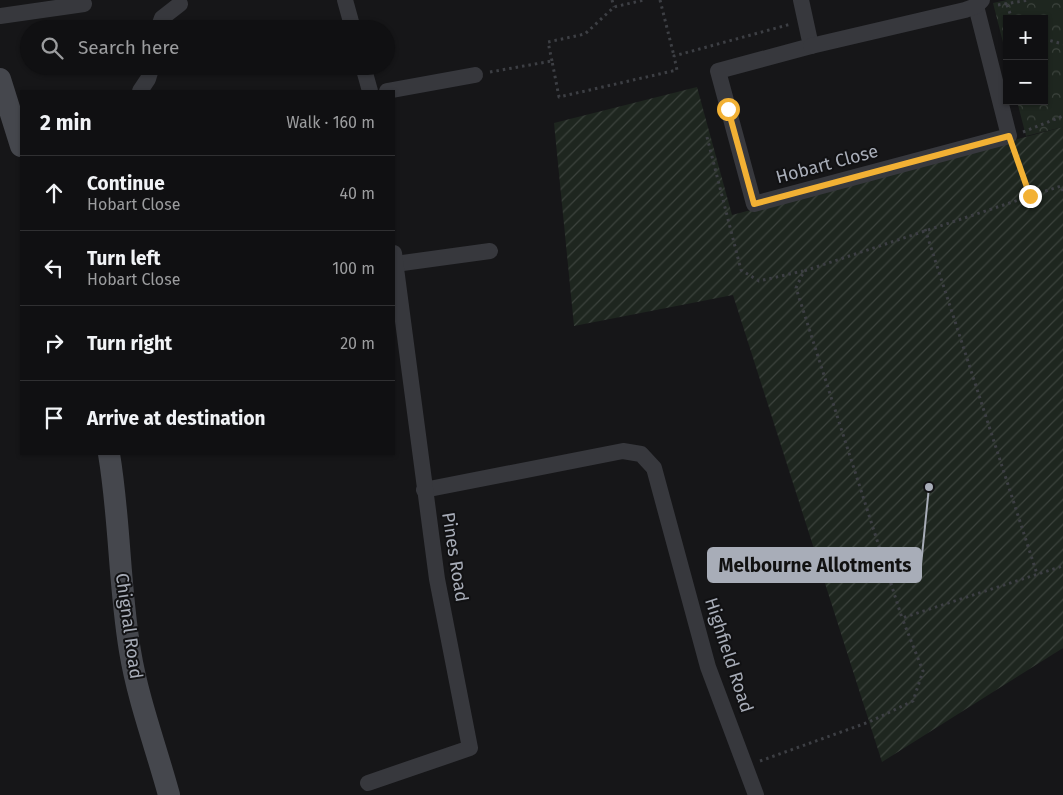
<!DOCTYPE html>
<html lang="en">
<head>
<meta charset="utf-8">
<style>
  :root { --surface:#101012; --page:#1e1e20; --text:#f1f3f6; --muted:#9c9d9f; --line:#303032 }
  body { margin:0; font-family:"Fira Sans",sans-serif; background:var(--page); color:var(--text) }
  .controls { position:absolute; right:15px; top:15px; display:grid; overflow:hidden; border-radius:0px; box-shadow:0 1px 4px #0004 }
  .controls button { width:45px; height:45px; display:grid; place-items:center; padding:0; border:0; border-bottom:1px solid var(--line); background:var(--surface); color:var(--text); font:25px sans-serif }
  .stop { position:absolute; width:15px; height:15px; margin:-11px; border:4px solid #f2b134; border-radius:50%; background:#fff }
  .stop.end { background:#f2b134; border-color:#fff; box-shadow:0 1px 5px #0008 }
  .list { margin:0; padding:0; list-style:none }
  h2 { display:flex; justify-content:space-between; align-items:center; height:65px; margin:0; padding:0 20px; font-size:21px }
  h2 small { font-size:16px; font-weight:400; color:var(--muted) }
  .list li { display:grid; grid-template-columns:32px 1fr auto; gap:15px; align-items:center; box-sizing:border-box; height:75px; padding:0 20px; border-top:1px solid var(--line) }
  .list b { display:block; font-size:19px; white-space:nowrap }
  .list p { margin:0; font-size:16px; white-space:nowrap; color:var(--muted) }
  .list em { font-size:16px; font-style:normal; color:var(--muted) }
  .icon { flex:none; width:28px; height:28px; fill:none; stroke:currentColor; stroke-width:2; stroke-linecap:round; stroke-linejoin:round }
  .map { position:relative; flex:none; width:1063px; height:795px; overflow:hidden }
  .search { position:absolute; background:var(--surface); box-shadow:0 1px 4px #0004; left:20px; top:20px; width:375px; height:55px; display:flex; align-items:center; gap:12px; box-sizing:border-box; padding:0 18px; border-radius:28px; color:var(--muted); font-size:19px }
  .panel { position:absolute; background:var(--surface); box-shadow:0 1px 4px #0004; left:20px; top:90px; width:375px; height:365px; border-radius:0px }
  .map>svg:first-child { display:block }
  .park { fill:url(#park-crowns) }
  .garden { fill:url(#garden-furrows) }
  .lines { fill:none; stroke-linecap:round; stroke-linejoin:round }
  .path { stroke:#3d3f44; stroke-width:3; stroke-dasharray:2.5 4; stroke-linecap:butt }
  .street { stroke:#37383d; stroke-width:16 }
  .secondary { stroke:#45474d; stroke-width:22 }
  .route { stroke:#f2b134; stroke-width:6 }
  .labels { text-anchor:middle; stroke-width:4; stroke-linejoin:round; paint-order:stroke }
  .street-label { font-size:18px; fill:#a8adb8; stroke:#111113 }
  .leader { fill:none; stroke:#a8adb8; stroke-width:2 }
  .callout-dot { fill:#a8adb8; stroke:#111113; stroke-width:2 }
  .callout { fill:#a8adb8; stroke:#a8adb8; stroke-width:2 }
  .callout-label { font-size:19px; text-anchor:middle; font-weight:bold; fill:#111 }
</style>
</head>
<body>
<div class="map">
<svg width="1063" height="795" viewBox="0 0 1063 795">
  <defs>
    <pattern id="park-crowns" width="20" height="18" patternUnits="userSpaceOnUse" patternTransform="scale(1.25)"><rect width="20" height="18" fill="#1e261f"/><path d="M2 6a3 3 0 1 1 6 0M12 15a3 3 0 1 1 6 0" fill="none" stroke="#3c433d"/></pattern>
    <pattern id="garden-furrows" width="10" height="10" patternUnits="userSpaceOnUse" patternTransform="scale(1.25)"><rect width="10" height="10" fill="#1e261f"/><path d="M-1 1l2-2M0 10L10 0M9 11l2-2" fill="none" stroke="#3c433d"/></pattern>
  </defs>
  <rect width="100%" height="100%" fill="#161618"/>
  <polygon class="park" points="1007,0 1063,0 1063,127 1026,136 1017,101 1044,101 1044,19 1007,19 1007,58 993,3"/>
  <polygon class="garden" points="697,87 732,215 1063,127 1063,648 882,762 733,295 574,326 554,123"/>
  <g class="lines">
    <g class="path">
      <polyline points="612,0 614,7"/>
      <polyline points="660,0 674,56"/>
      <polyline points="998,5 1029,0"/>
      <polyline points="1007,5 1012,19"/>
      <polyline points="1044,39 1063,44"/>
      <polyline points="552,61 548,42 585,34 614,7 644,0"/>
      <polyline points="490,72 552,61 559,97 677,70 674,56 791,24"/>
      <polyline points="1023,132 1063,116"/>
      <polyline points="707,137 741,270 759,281 803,271"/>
      <polyline points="1014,152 1030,196"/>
      <polyline points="1063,191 1061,186 804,271 796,288 902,618 1063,566"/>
      <polyline points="925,229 1037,574"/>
      <polyline points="760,761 869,722 913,701 923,671 902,618"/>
    </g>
    <g class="street">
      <polyline points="345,0 353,29"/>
      <polyline points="801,0 811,46 718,71 754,204 1009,136 976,6"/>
      <polyline points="0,16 84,4"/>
      <polyline points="158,29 162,18 180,4"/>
      <polyline points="811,46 965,10 976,6 982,0"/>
      <polyline points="363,66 370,91"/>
      <polyline points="140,91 148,79 152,66"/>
      <polyline points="387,91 475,75"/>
      <polyline points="395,264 490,251"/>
      <polyline points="424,490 623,451 641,454 654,468 708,667 756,795"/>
      <polyline points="368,783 470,748 437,579 394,253"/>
    </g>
    <g class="secondary">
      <polyline points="0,79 21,146"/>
      <path d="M109,454C120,519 119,586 130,651C138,700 156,747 169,795"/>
    </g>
  </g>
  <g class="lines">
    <polyline class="route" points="728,109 754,204 1009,136 1030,196"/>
  </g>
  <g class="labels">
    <g class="street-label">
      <text transform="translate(827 164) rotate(-15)" y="6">Hobart Close</text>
      <text transform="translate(455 557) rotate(81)" y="6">Pines Road</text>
      <text transform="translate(129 626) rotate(82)" y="6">Chignal Road</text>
      <text transform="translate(729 655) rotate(72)" y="6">Highfield Road</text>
    </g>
  </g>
  <path class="leader" d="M929 487L921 565"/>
  <circle class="callout-dot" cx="929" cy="487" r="5"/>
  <rect class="callout" x="708" y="548" width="213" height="34" rx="5"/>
  <g class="callout-label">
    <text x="815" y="572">Melbourne Allotments</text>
  </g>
</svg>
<div class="controls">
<button>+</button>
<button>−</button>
</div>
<div class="stop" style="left:728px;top:109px"></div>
<div class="stop end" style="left:1030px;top:196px"></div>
<div class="search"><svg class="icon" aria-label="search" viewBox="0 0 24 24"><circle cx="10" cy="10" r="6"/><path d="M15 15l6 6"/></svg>Search here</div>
<section class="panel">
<h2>2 min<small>Walk · 160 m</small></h2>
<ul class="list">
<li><svg class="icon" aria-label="ahead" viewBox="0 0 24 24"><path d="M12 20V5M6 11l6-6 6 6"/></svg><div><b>Continue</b><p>Hobart Close</p></div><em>40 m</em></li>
<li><svg class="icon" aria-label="left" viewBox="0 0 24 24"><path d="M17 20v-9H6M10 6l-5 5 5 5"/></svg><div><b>Turn left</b><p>Hobart Close</p></div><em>100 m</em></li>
<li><svg class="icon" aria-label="right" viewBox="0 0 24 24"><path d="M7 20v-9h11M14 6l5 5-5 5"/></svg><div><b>Turn right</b></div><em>20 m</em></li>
<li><svg class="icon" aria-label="arrive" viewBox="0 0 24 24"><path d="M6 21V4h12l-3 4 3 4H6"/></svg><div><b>Arrive at destination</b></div></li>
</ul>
</section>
</div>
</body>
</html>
